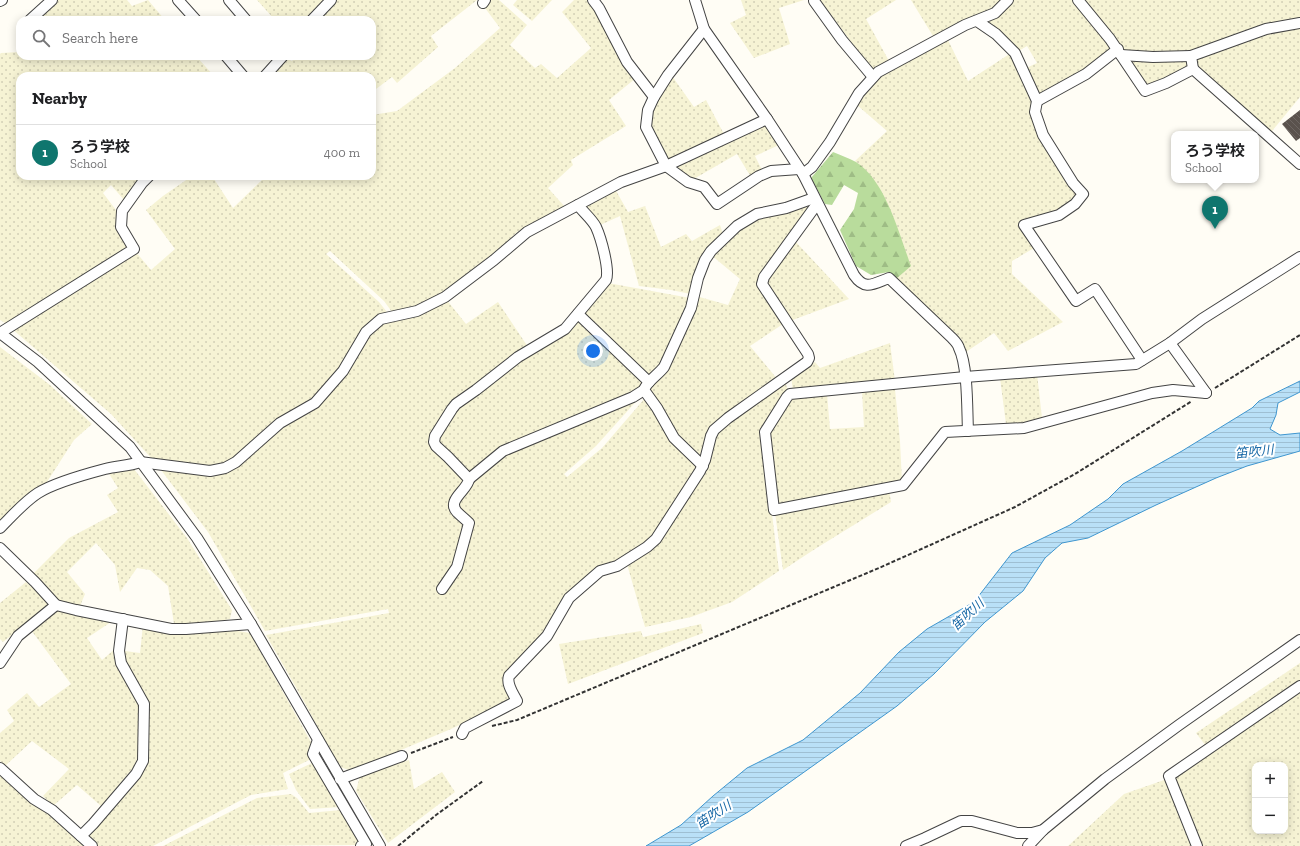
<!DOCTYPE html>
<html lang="en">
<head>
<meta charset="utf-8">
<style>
  :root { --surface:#fff; --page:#f2f2f2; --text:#202124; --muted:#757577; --line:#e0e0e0; --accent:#0f766e }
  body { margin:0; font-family:"Zilla Slab","Noto Sans JP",serif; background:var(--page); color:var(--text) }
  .controls { position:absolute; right:12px; bottom:12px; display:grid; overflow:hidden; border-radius:8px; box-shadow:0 2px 10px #0003 }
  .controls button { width:36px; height:36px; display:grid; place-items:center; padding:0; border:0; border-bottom:1px solid var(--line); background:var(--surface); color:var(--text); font:20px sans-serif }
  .you { position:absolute; left:593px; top:351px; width:14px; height:14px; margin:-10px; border:3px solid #fff; border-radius:50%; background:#1a73e8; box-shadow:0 0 0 6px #1a73e833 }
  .badge { display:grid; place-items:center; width:26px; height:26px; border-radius:50%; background:var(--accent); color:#fff; font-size:13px; font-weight:700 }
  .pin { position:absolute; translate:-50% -33px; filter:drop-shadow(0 1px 2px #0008) }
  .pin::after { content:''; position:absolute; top:21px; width:14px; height:12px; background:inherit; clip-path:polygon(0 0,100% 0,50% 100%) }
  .popup { position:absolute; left:1171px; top:131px; width:88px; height:52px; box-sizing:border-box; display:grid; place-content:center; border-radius:8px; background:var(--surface); filter:drop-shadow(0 1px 3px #0005); font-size:13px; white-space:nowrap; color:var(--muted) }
  .popup b { font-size:15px; color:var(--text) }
  .popup::after { content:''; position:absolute; left:50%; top:100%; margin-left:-8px; border:8px solid transparent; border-top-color:var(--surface) }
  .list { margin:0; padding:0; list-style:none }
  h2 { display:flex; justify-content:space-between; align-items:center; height:52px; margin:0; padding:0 16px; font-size:17px }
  h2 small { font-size:13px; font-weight:400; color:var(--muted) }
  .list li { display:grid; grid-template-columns:26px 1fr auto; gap:12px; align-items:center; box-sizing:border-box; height:56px; padding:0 16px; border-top:1px solid var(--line) }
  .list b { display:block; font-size:15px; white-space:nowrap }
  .list p { margin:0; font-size:13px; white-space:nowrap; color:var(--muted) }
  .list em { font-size:13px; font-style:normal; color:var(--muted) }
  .icon { flex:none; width:22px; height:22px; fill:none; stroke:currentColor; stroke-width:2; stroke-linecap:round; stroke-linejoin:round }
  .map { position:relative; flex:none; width:1300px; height:846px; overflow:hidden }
  .search { position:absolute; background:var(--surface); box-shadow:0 2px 10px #0003; left:16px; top:16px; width:360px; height:44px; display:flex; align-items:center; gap:10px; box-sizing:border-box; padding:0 14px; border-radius:12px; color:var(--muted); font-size:15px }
  .panel { position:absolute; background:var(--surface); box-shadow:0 2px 10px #0003; left:16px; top:72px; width:360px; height:108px; border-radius:12px }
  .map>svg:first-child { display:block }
  .farmland { fill:url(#farmland-dots); fill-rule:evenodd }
  .forest { fill:url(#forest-firs) }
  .water { fill:url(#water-rules); stroke:#3f96cf }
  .building { fill:url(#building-back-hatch) }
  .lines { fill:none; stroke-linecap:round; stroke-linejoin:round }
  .minor-casing { stroke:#444; stroke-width:12 }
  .path { stroke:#333; stroke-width:2; stroke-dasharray:4 2; stroke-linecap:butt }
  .minor { stroke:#fff; stroke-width:10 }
  .labels { text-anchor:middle; stroke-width:4; stroke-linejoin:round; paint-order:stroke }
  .water-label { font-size:13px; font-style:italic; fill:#1768a6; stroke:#fff }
</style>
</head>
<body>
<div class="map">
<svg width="1300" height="846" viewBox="0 0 1300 846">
  <defs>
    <pattern id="farmland-dots" width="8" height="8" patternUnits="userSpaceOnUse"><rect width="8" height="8" fill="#f6f3d4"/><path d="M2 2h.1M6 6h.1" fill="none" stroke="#d2cfb5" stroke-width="1.8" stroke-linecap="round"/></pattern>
    <pattern id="forest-firs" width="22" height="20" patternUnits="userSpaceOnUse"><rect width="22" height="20" fill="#b9dc9c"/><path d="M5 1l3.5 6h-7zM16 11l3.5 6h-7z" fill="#9ebc85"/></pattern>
    <pattern id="water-rules" width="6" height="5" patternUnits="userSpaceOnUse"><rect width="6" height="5" fill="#b9e0f7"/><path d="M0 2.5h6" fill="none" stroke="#9ebfd3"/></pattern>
    <pattern id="building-back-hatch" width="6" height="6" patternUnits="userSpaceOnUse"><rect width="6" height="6" fill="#5a524d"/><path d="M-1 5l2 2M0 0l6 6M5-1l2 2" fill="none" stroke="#6d6662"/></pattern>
  </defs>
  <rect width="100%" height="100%" fill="#fffdf5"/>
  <g class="farmland">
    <polygon points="56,0 127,0 132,6 148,0 165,20 41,20 38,16"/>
    <polygon points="257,0 324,0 307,20 275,20"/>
    <polygon points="336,0 477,0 431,36 438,47 397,83 392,77 372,92 372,76 269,76 286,58 292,61 296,56 372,56 372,20 318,20"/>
    <polygon points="491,0 499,0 527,25 510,45 535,68 541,64 557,78 591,48 562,12 574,0 589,0 636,78 609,100 626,126 571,160 573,165 548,188 565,207 517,232 491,258 444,294 416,309 392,312 384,301 330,251 326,254 379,302 387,312 366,326 341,369 316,400 236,460 211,468 153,460 111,414 11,328 135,251 151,270 175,249 146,210 163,196 192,176 212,176 233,208 266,176 372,176 372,115 397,111 455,68 500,28 485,8"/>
    <polygon points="517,0 552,0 532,21 513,5"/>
    <polygon points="741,0 804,0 779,8 790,44 754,58 730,23 746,15"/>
    <polygon points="820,0 896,0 866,19 889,61 872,70"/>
    <polygon points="911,0 1003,0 992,11 933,36"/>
    <polygon points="1011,0 1072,0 1078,4 1113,48 1080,75 1039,97 1024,69 1037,63 1027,46 1017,52 987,22"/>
    <polygon points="1083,0 1300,0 1300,21 1192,53 1124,52"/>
    <polygon points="1300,23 1300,97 1268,136 1200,76 1191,56"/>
    <polygon points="948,40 968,81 1011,53 1033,98 1030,108 1039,135 1078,194 1075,201 1056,212 1024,220 1019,224 1034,248 1012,261 1012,274 1063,322 1008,351 994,333 966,352 962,340 896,279 867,172 855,161 887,131 857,105 862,96 883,75"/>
    <polygon points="20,52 20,56 196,56 214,76 20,76 20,176 143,176 125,201 111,185 103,193 116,210 117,224 129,248 7,324 0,320 0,54 1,53"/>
    <polygon points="1188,59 1189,68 1145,88 1129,60"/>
    <polygon points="672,76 694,107 706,100 725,136 668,162 652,132 651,115 655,102"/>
    <polygon points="764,124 779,145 755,156 762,170 751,177 737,154 692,180 674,167"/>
    <polygon points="615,189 628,212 645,206 661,247 686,234 692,241 720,225 723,234 691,294 671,290 639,286 620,216 598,226 584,207"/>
    <polygon points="805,205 810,210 759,278 783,324 750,346 778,380 717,423 701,461 676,438 647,387 666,371 696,296 728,305 740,279 711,255 737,230 756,218"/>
    <polygon points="795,241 849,299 790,321 768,287 768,279"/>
    <polygon points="608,283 690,298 663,363 650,378 584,315 583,311"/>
    <polygon points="446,299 466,324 498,302 528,347 452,404 432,437 432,446 446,458 465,478 465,484 452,499 451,509 466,524 455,566 439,589 443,591 459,568 472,522 458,510 457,505 458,498 471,486 472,479 504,453 641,396 596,446 564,474 567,477 602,448 646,397 671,439 698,467 655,536 640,548 613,563 596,568 564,599 542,637 505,677 504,684 510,700 451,729 351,771 338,766 306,705 266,635 389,613 388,609 265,631 208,532 158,466 211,473 227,471 238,464 282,426 318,405 346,373 365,339 384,323 422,313"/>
    <polygon points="576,320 584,322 645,381 640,390 504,448 467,474 437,445 436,439 454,409"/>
    <polygon points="890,343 895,381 793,392 791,375 815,362 820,368"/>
    <polygon points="0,347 50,385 92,424 74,440 45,485 24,496 0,520"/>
    <polygon points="1037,374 1042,418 1020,423 1006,424 1000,378"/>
    <polygon points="785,381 788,391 762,433 779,571 732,602 691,617 645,627 627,564 658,542 715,435 728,422"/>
    <polygon points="895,389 900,441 902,482 776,508 768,433 790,397 827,394 830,429 864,427 862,391"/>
    <polygon points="134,469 187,538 232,610 230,619 201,625 174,624 168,586 150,570 137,568 120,592 115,565 96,543 67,572 85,594 80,606 57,601 32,575 69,538 118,512 107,495 118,488 108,472"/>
    <polygon points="889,490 891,502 815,549 783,570 775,513"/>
    <polygon points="26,582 48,602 48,606 3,642 0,639 0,603"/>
    <polygon points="58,608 111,622 87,638 102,660 116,648 139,699 138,756 134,767 101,806 77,785 53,806 43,796 69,769 32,741 5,766 0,761 0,733 14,721 7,710 27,693 39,707 71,684 31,630"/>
    <polygon points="701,624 703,633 568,684 559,644 641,631 643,637"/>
    <polygon points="143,625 178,632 238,631 250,633 311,742 311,759 283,773 288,789 251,795 153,846 96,846 85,835 139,774 145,699 126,662 125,651 140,653"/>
    <polygon points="1300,663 1300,681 1206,746 1196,733"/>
    <path d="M1300,688V846H1200L1173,776ZM1255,765H1285V831H1255Z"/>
    <polygon points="409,760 414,789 442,772 455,792 388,843 356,791 360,776"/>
    <polygon points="312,763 340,807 310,809 296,790 289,774"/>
    <polygon points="0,772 51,814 86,846 0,846"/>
    <polygon points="1167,779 1195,846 1068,846 1124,794"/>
    <polygon points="291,794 297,798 309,813 341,810 358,840 357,845 163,846 257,798"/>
  </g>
  <path class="forest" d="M833,152C840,155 849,158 856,162C886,181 899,234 911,266L896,279L889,272L871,275L856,266L840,230L854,209L858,193L844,185L832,205L825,204L811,178Z"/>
  <polygon class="water" points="1300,381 1300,392 1278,403 1276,415 1270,429 1280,435 1300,433 1300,451 1247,466 1216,478 1156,505 1088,538 1062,543 1045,558 1023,591 985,622 934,674 897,706 748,812 689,846 646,846 681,825 713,796 747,768 803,740 860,693 899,652 927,629 974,602 1012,553 1070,525 1108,499 1123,484 1182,451 1252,408 1259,401"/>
  <polygon class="building" points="1300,110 1300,138 1296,141 1282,124"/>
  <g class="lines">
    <g class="minor-casing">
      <g id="minor">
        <polyline points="178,0 196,20"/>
        <polyline points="229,0 246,20"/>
        <polyline points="593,0 599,8 627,62 654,97"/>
        <path d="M695,0L704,29L767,119L803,174L854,275C865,291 873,284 889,278L952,338C955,341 958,344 959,348C968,366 967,410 968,431"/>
        <polyline points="1078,0 1110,39 1145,91 1166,83 1193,69 1191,56 1266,29 1300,23"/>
        <polyline points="0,1 2,0"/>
        <polyline points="814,1 842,40 873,77"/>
        <polyline points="483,3 485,0"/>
        <polyline points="30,20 52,0"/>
        <polyline points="312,20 331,0"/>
        <polyline points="977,21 996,34 1015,53 1037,101 1035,112 1043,135 1073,183 1083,194 1075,204 1059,215 1024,225 1076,301 1095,289 1142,360"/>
        <polyline points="704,29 668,75 654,97 648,110 646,127 666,166 688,182 704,187 717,204 759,176 771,171 799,169"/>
        <polyline points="1121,55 1153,57 1191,56"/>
        <polyline points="226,56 243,76"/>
        <polyline points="1193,69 1300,164"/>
        <polyline points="265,76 283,56"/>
        <polyline points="1037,101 1086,74 1118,49"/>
        <polyline points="803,174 812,167 830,142 859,93 878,72 965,25 995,13 1008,0"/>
        <polyline points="578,314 649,382"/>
        <polyline points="0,333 38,362 130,447 197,538 251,624 380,846"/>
        <polyline points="0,333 134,249 121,227 122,211 142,183 149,176"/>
        <polyline points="1170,343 1206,393"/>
        <polyline points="1206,393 1173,390 1152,393 1024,428 945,432 903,485 774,510 765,432 787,397 790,394 965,377 1136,364 1170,343 1202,319 1300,257"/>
        <path d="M703,466L674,438L657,408L644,390C646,382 659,374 664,367L691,308L698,278L705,260L711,251L737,226L757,214L786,208L814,198"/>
        <polyline points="469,479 503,451 633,397 644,390"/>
        <path d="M0,528C12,516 24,502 38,493C54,483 86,474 105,469C117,466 129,466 140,462L210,471L225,468L236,462L280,423L315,403L343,371L366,332L381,319L417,311L445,297L494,260L527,232L621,182L666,166L767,119"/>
        <polyline points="0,548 35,582 56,605 76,610 171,629 186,629 251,624"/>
        <path d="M442,589L457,567L469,523C465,519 461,516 457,512C446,500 468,490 469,479L448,457L436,446L434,442L435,436L452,409L456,404L476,390L518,357L565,329L606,280C610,270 601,238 596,227C592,219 583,212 578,205"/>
        <polyline points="0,663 18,636 56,605"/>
        <path d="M462,734L465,728L517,701C513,693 506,684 509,676L547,636L569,598L600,571L617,566L647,547L656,539L700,471L705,460L711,436L714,430L728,418L807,362L809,358L808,354L762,284L764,277L817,204"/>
        <polyline points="318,740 313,754 366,844 361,846"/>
        <polyline points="0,768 34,799 52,810 92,846"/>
        <polyline points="340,779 402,756"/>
        <polyline points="81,836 93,824 136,774 143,761 144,704 121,663 119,651 123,619"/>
        <polyline points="906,846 925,838 961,821 972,821 1017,833 1032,833 1043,830 1105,779 1179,725 1300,640"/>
        <polyline points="1028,846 1043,830"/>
        <polyline points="1197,846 1169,776 1300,686"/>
      </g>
    </g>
    <g class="path">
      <polyline points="1215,388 1300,335"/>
      <polyline points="492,726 517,720 879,568 1015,507 1075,474 1192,401"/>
      <polyline points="411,753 453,737"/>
      <polyline points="398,846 436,815 483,781"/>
    </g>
    <use href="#minor" class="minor"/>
  </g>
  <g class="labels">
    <g class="water-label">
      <text transform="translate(1254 451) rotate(-6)" y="5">笛吹川</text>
      <text transform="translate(967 614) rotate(-43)" y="5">笛吹川</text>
      <text transform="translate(713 814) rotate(-33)" y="5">笛吹川</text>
    </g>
  </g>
</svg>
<div class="controls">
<button>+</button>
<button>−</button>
</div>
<div class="you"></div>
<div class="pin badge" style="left:1215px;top:229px">1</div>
<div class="popup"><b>ろう学校</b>School</div>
<div class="search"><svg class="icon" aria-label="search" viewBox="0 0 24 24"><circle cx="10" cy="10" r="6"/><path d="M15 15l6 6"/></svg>Search here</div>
<section class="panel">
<h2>Nearby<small></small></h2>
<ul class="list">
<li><span class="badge">1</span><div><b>ろう学校</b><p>School</p></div><em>400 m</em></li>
</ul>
</section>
</div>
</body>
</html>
